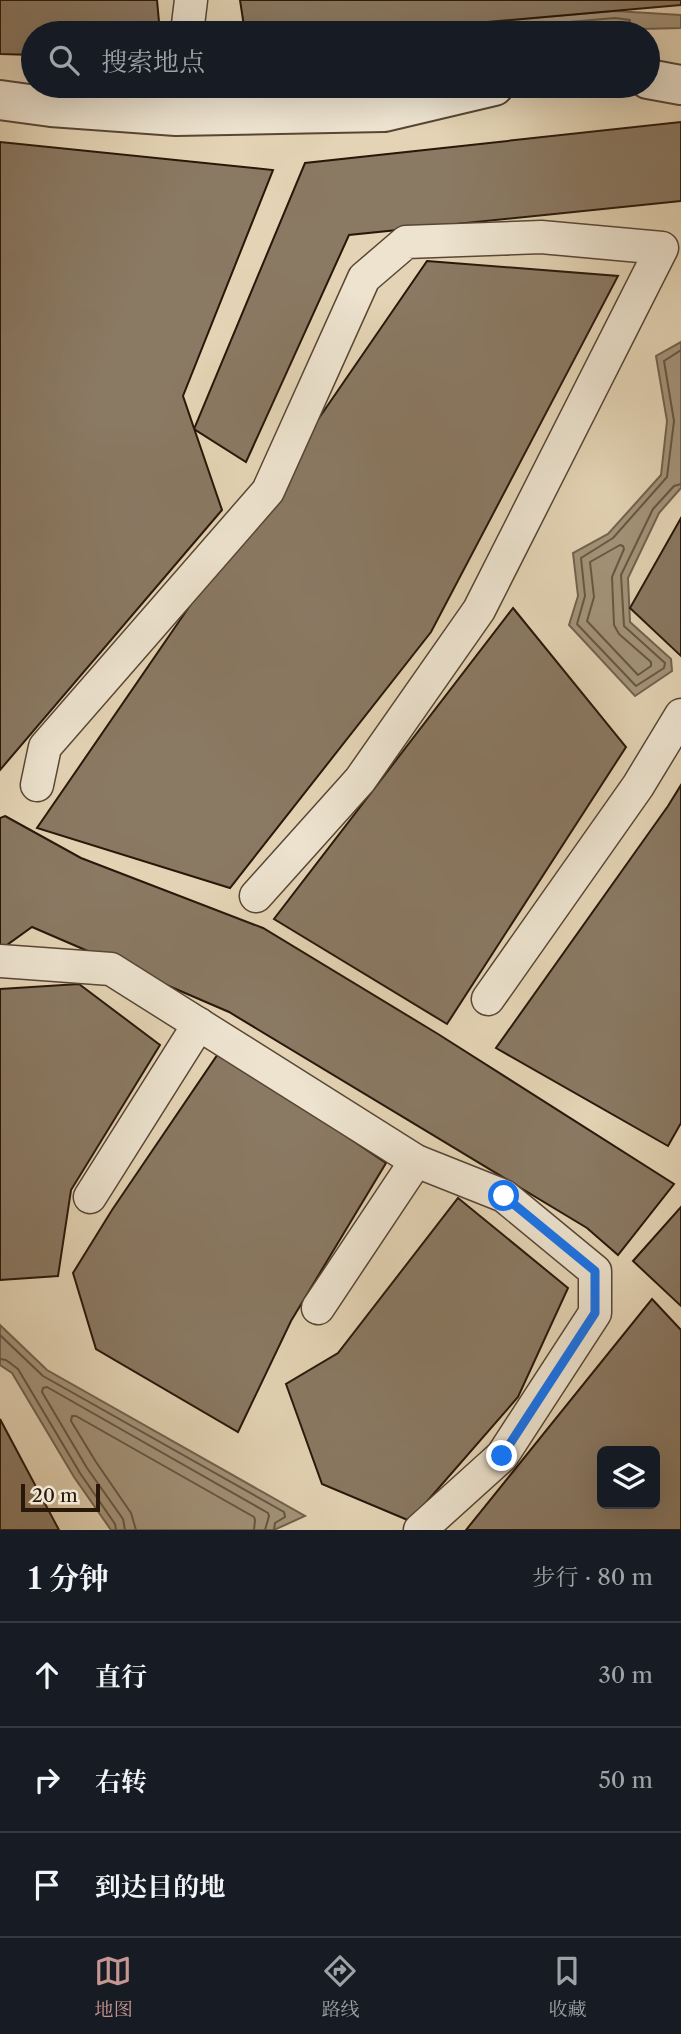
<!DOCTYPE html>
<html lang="zh">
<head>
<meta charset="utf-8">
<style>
  :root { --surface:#171b24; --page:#20242c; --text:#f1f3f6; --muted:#9ea1a6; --line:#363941; --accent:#c59692 }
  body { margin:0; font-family:"Libre Caslon Text","Noto Serif SC",serif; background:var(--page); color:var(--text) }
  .controls { position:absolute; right:21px; bottom:21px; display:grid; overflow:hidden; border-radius:10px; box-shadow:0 7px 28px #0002 }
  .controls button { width:63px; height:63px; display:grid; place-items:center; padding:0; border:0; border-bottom:2px solid var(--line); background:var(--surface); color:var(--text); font:35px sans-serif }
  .scale { position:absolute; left:21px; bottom:18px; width:79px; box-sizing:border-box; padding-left:7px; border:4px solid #29170a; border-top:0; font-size:19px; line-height:24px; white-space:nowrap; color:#29170a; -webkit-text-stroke:5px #ede3cf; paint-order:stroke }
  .stop { position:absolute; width:21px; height:21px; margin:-16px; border:5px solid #1a73e8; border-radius:50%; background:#fff }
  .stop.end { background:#1a73e8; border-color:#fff; box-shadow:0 2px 7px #0008 }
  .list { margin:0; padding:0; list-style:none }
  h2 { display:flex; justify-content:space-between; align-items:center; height:91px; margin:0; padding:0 28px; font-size:30px }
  h2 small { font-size:23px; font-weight:400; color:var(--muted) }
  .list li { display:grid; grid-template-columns:46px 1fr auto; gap:21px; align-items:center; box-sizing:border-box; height:105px; padding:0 28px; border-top:2px solid var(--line) }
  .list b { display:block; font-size:26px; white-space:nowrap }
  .list em { font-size:23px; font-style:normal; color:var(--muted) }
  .icon { flex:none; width:38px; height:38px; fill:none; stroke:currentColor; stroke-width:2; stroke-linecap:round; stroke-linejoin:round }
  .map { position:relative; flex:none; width:681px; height:1530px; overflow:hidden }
  .search { position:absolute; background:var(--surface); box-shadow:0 7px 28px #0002; left:21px; right:21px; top:21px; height:77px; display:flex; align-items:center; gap:18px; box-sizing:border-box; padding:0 24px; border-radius:38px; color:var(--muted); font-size:26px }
  .sheet { height:406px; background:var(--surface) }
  nav { display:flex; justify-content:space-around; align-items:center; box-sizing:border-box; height:98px; border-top:2px solid var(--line); background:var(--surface); font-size:19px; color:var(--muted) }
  nav a { display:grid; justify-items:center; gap:4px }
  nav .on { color:var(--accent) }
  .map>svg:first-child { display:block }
  .water { fill:#a4947b; stroke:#73624e; stroke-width:2 }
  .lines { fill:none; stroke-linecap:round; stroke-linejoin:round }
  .shore { stroke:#665642; stroke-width:2 }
  .building { fill:#8a7963; stroke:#29170a; stroke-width:2; fill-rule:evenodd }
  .minor-casing { stroke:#584635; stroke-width:35 }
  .tertiary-casing { stroke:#584635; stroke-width:42 }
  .minor { stroke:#ede3cf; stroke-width:32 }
  .tertiary { stroke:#ede3cf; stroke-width:38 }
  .route { stroke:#1a73e8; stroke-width:9 }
</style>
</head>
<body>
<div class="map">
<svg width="681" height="1530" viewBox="0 0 681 1530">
  <rect width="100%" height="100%" fill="#e4d4b5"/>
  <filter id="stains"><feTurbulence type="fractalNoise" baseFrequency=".00286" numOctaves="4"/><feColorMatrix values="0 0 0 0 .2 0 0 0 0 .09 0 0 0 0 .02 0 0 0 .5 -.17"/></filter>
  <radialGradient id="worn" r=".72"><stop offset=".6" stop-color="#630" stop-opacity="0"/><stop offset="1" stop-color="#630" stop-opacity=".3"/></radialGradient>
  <g class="water">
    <polygon points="615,11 681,15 681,28 641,29 606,33 362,33"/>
    <polygon points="681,342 681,488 659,513 628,578 630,622 671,659 672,671 635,696 569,625 578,596 573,553 608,534 661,475 667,421 656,356"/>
    <polygon points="0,1325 47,1370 305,1516 274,1530 111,1530 74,1477 12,1373 0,1365"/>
  </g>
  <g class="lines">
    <g class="shore">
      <polyline points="441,33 615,18 630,20 626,33"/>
      <polyline points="541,33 614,27 617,29 617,33"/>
      <polyline points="681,350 664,361 674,421 667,477 613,538 581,558 585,596 577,624 636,686 664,668 665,663 624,626 621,575 653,509 674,486 681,484"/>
      <polygon points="620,545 623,546 624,549 612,577 614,625 619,634 651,662 651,666 638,675 587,621 594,597 590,562"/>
      <polyline points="0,1335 43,1376 284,1512 285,1517 275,1523 274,1530"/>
      <polyline points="0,1359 6,1360 18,1369 80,1473 115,1524 116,1530"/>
      <polyline points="125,1530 123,1519 87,1468 42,1392 43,1388 47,1387 268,1513 269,1516 265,1530"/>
      <polyline points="136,1530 131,1513 96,1462 71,1421 72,1416 76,1416 254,1517 255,1520 254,1530"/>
    </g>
  </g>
  <g class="building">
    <polygon points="0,0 157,0 160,33 33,33 33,55 0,54"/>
    <polygon points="240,0 681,0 681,5 361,33 245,33"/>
    <polygon points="681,122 681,201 349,235 246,462 194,429 305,163"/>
    <polygon points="0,142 273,170 183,396 222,510 0,770"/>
    <polygon points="427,261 618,276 431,632 230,888 37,828"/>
    <polygon points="681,518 681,656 630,608"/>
    <polygon points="513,608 626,747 447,1024 274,919"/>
    <polygon points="681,785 681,1123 668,1146 496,1048 668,806"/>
    <polygon points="5,816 81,858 263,928 438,1034 674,1184 618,1255 587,1228 229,1012 32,927 0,950 0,818"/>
    <polygon points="79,984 160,1045 71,1190 58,1276 0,1280 0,989"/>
    <polygon points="220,1051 386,1163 291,1321 238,1432 96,1349 73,1273 112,1210"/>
    <polygon points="458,1198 568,1288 518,1397 410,1521 322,1484 286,1384 338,1353"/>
    <polygon points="681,1207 681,1306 633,1261"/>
    <path d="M652,1299L681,1330V1530H466ZM602,1451H655V1504H602Z"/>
    <polygon points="0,1419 59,1530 0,1530"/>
  </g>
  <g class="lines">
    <g class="minor-casing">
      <g id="minor">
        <polyline points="187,33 191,0"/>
        <polyline points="176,116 180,86"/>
        <polyline points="37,785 45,747 268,491 364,278 406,242 541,237 662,248 479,610 360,780 256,896"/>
        <polyline points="0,961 111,969 416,1161 504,1196 595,1271 595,1313 502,1456 420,1530"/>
        <polyline points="488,999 638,786 681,715"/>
        <polyline points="90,1197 199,1024"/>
        <polyline points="318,1308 416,1161"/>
      </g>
    </g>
    <g class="tertiary-casing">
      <g id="tertiary">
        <polyline points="648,79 681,85"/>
        <polyline points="0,100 51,107 176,116 384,112 494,86"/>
      </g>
    </g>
    <use href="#minor" class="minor"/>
    <use href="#tertiary" class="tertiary"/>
  </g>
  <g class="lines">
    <polyline class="route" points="502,1456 595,1313 595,1271 504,1196"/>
  </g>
  <rect width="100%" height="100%" filter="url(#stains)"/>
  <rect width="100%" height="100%" fill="url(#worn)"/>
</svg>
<div class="controls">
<button><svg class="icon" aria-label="layers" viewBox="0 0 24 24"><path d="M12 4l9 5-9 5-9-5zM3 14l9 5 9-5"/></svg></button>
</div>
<div class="scale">20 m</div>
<div class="stop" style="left:504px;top:1196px"></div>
<div class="stop end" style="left:502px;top:1456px"></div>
<div class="search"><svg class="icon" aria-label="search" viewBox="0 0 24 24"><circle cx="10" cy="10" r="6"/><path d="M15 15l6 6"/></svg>搜索地点</div>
</div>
<section class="sheet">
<h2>1 分钟<small>步行 · 80 m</small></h2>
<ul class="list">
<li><svg class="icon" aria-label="ahead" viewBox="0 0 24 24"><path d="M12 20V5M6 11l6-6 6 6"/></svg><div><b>直行</b></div><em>30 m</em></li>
<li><svg class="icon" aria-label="right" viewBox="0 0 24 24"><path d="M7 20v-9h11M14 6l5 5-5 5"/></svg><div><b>右转</b></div><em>50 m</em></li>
<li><svg class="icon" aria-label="arrive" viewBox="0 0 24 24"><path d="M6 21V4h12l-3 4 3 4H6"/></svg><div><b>到达目的地</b></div></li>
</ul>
</section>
<nav>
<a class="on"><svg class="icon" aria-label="map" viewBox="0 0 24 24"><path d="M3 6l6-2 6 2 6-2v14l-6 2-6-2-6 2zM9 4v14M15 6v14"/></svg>地图</a>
<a><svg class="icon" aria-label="directions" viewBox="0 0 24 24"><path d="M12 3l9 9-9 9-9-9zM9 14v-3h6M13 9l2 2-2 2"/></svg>路线</a>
<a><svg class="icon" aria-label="saved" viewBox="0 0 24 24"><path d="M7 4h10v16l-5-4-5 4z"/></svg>收藏</a>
</nav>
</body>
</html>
